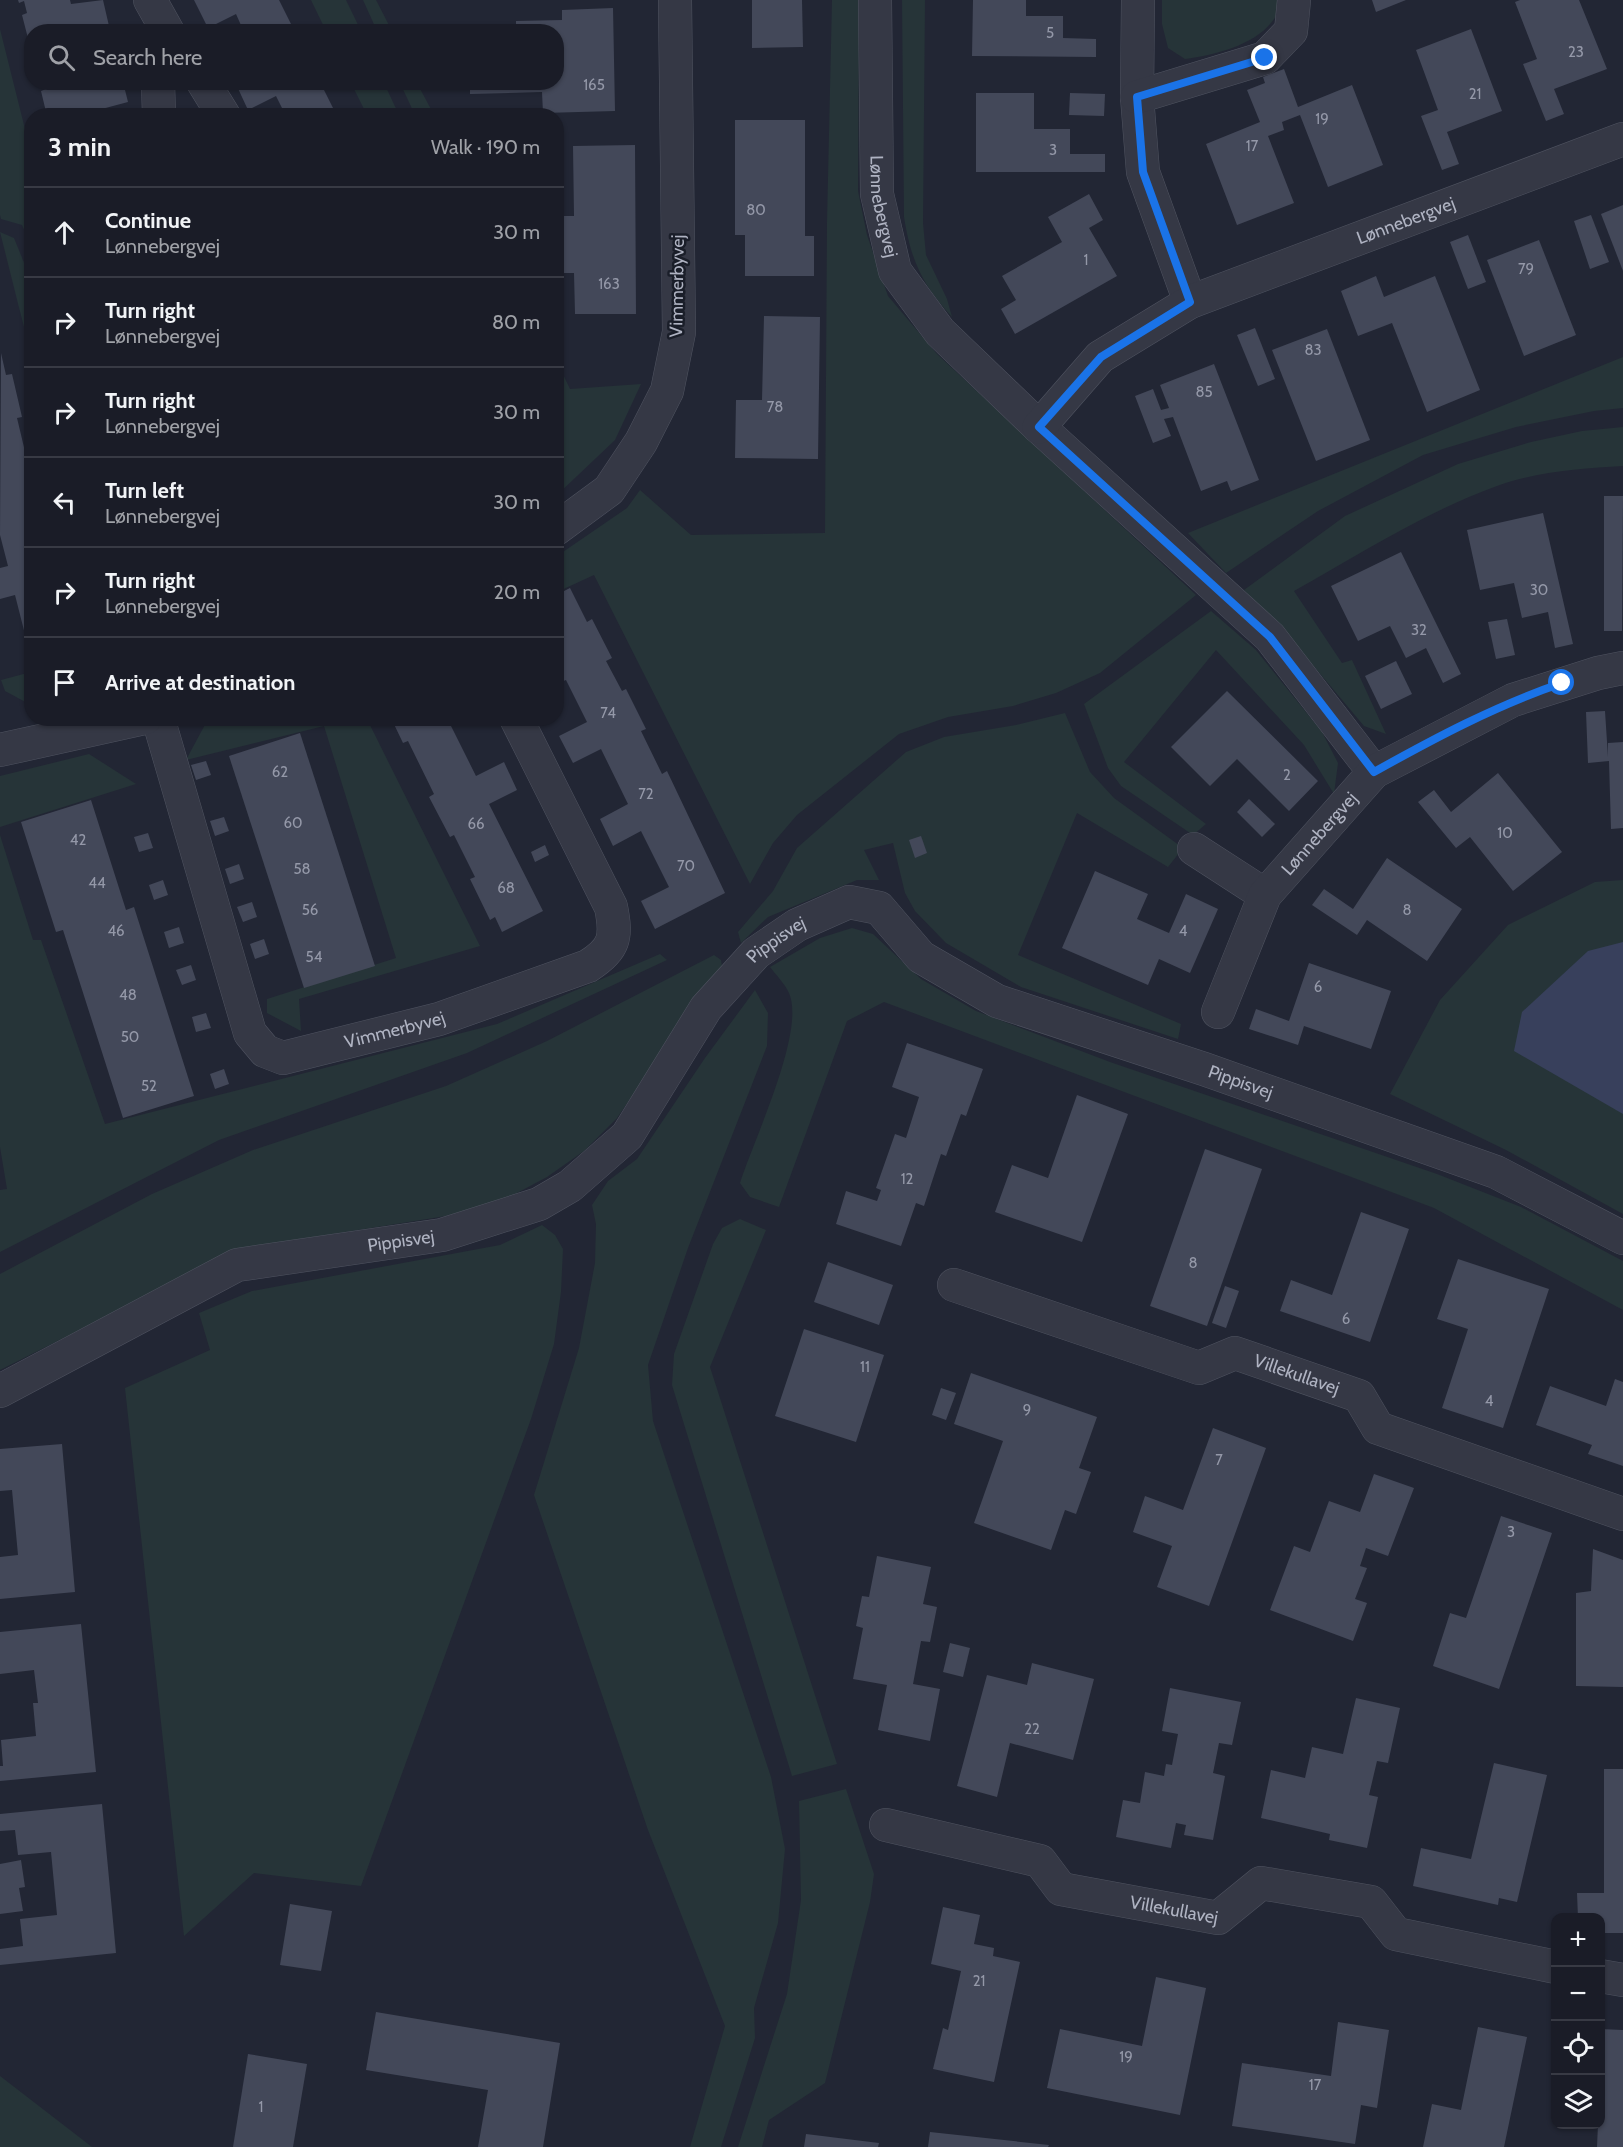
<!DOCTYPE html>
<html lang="en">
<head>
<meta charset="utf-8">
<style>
  :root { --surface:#1a1c27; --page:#272933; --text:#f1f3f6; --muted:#9fa1a7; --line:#383a44 }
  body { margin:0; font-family:Cabin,sans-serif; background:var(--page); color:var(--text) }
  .controls { position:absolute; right:18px; bottom:18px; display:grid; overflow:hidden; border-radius:12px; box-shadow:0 2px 4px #0004 }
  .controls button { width:54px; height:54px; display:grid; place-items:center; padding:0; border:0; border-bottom:2px solid var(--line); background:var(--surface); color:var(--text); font:30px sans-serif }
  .stop { position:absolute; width:18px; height:18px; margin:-14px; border:4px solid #1a73e8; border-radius:50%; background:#fff }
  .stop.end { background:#1a73e8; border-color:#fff; box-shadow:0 2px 6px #0008 }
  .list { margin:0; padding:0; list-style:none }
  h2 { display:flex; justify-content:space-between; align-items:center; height:78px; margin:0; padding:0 24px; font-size:26px }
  h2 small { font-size:20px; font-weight:400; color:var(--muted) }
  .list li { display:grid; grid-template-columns:39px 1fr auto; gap:18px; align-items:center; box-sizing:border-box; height:90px; padding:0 24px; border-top:2px solid var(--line) }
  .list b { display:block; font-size:22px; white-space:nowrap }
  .list p { margin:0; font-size:20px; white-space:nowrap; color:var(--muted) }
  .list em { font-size:20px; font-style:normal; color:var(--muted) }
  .icon { flex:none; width:33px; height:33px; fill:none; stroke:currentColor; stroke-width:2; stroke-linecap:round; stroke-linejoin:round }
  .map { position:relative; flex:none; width:1623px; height:2147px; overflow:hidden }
  .search { position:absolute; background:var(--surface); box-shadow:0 2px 4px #0004; left:24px; top:24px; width:540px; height:66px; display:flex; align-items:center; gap:15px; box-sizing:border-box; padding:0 21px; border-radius:24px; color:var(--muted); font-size:22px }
  .panel { position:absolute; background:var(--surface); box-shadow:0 2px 4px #0004; left:24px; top:108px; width:540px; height:618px; border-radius:24px }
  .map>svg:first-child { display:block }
  .green { fill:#263438 }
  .water { fill:#38405c }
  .building { fill:#434859 }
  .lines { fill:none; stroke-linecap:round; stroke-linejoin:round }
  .minor-casing { stroke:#4f5360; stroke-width:34 }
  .minor { stroke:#353845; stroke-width:33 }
  .route { stroke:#1a73e8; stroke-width:8 }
  .labels { text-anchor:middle; stroke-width:5; stroke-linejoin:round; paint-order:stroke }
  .number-label { font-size:15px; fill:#9498a8 }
  .street-label { font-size:18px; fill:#afb3c2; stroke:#1a1e29 }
</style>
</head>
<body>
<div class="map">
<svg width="1623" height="2147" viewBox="0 0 1623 2147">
  <rect width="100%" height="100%" fill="#222634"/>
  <g class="green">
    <polygon points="311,0 346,0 361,31 326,31"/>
    <polygon points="363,0 376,0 392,31 377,31"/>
    <polygon points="832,0 859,0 858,191 867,235 888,296 937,354 1196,595 1100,673 1056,693 1013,706 948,717 899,734 797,815 773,843 750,884 594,575 557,592 557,556 627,508 640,490 691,535 825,533 827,222"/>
    <path d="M902,0H925L923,223L926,255L947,299L952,317C922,284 911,261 904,217Z"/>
    <path d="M1162,0H1282C1274,41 1221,54 1185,59L1168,48L1162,24Z"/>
    <polygon points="0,29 31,153 31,245 22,225 1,219 0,215"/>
    <polygon points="351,83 384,83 399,115 367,115"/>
    <polygon points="400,83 417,83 434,115 415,115"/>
    <polygon points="0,232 14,238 31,280 31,355"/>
    <polygon points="1623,357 1623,408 1594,411 1516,427 1423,455 1318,511 1226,573 1188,533"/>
    <polygon points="557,362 570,389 641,384 615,440 557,495"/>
    <path d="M1623,427V466C1582,468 1536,472 1497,486C1425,512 1360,554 1294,591L1342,663L1352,660L1386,734L1364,726L1311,663L1244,590L1345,516L1458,464L1531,442L1582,431Z"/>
    <polygon points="1211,611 1256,650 1322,732 1338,763 1334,794 1304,745 1216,650 1124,762 1206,824 1193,835 1121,786 1108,768 1084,704"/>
    <polygon points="31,672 32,672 31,705 5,691 1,680"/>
    <polygon points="1065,713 1090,772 1114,798 1183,848 1168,867 1077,813 1018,955 1181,1024 1178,1039 1021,987 946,943 915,911 905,893 893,843 864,850 879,880 857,880 768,917 741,943 738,932 773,891 797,848 906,752 944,737 1016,725"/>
    <polygon points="208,719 367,719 480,946 299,999 301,1031 267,1013 267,999 396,958 324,726 186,760"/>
    <polygon points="89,754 136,784 0,827 0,776"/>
    <polygon points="0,835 33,940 41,940 105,1124 497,1024 660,954 667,960 467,1053 219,1140 0,1252 0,1190 7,1189 0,1147"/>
    <polygon points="1623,880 1623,1214 1506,1150 1390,1094 1440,1000 1508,925 1595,882"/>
    <path d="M852,928L873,934L921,979L976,1011L1110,1062L1437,1174L1521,1207L1623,1261V1310L1434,1208L884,1002L847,1021L779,1207L750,1197L740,1183C753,1141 806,1032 789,993C785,984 776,975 770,967L820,938Z"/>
    <polygon points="714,955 721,960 722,966 617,1118 584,1151 547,1177 504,1200 446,1216 258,1246 207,1266 0,1370 0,1274 152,1194 253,1150 446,1086 547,1041"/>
    <polygon points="755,990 768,1013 767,1046 688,1248 648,1365 653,1421 771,1777 785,1849 778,1923 754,2008 755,2038 721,2147 690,2147 725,2026 648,1830 534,1495 579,1348 595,1263 596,1224 592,1205 608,1181 637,1159 705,1058"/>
    <polygon points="740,1219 766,1230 710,1367 837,1764 792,1776 672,1385 674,1354 713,1244 722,1228"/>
    <polygon points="542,1225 555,1235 563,1249 561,1292 554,1344 531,1419 361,1886 254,1873 184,1936 125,1388 210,1350 199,1313 252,1291 500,1245"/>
    <polygon points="846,1789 874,1874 870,1902 825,2083 769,2120 762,2147 738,2147 787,1994 801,1900 799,1801"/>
    <polygon points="0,2076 92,2147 0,2147"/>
  </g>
  <polygon class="water" points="1623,942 1623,1114 1514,1051 1522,1012 1588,951"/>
  <g class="building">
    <polygon points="18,0 70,0 71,4 103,0 109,26 90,32 32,32 31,50 22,15 27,13 24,1 19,3"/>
    <polygon points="194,0 279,0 295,32 244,32 236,14 208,28"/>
    <polygon points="752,0 802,0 803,47 752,48"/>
    <polygon points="973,0 1026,0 1026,16 1063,16 1063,38 1096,39 1096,57 972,56"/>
    <polygon points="1372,0 1406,0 1376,12"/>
    <polygon points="1520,0 1579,0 1607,69 1554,89 1564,114 1546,121 1523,64 1537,59 1515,2"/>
    <polygon points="613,8 615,111 543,113 542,92 470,94 470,82 556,82 556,32 486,32 486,29 516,28 516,21 562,20 562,10"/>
    <polygon points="1471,29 1502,111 1447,132 1459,164 1442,170 1421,116 1438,110 1416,50"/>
    <polygon points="1284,69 1298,107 1352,85 1383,165 1328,187 1300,115 1282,122 1284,130 1268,136 1294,203 1237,225 1206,144 1260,122 1247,90 1265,83 1263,77"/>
    <polygon points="44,82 123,82 128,102 98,110 100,116 47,116 41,91 46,89"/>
    <polygon points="235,82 320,82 337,116 286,116 276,96 248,110"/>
    <polygon points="976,93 1034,93 1034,129 1070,129 1070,154 1105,154 1105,172 976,172"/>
    <polygon points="1070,93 1105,94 1104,116 1069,115"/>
    <polygon points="735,120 805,120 805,236 814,236 814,276 745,276 745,235 735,235"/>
    <polygon points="635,145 636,314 575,314 574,273 556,273 556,216 574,216 573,146"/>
    <polygon points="1089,194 1103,220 1089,228 1117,276 1015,334 1001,309 1016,300 1002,276 1062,242 1048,217"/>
    <polygon points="1623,205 1623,271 1601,214"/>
    <polygon points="1591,215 1609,262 1590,269 1574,221"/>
    <polygon points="1468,235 1486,282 1468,289 1450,242"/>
    <polygon points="1539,240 1576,335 1524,356 1487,260"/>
    <polygon points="1376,276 1384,297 1435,276 1480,390 1427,412 1392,323 1358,336 1341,291"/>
    <polygon points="764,316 820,317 818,459 735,458 736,400 762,400"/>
    <polygon points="1255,328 1275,379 1258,386 1237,335"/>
    <polygon points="1327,329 1370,440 1316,461 1272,350"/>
    <polygon points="1,353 6,375 12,374 22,417 17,418 28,464 32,463 31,658 15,595 0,599 0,568 8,566 0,535"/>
    <polygon points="1214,364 1259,480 1231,491 1227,481 1201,491 1173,417 1164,419 1171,436 1153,443 1135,396 1153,389 1161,410 1169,408 1160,385"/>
    <polygon points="1604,496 1623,496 1622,631 1604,631"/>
    <polygon points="1543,513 1573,644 1555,648 1548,612 1522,618 1514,583 1480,590 1467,530"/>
    <polygon points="1401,552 1461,674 1443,683 1426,648 1406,658 1390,626 1358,641 1331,586"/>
    <polygon points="570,588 587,622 592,619 612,658 606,661 622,691 626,689 646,729 641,731 662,774 667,771 725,893 655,929 641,901 669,887 641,831 613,846 600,819 628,804 601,749 573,763 559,736 587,722 566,680 556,684 556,595"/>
    <polygon points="1507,619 1515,655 1496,659 1488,622"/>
    <polygon points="1396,661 1412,694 1381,709 1365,676"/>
    <polygon points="1227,691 1318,781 1289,811 1237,759 1210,786 1171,747"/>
    <polygon points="1605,711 1608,757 1608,743 1623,742 1623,828 1611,829 1609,761 1588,763 1586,712"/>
    <polygon points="391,718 447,718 476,776 504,762 517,790 489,804 543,911 502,932 495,917 490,920 470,879 475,877 454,835 450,837 429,797 434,794 408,741 403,743"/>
    <polygon points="300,733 375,966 304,988 229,756"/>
    <polygon points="206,761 211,775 196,780 191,765"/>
    <polygon points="1498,773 1562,852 1513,891 1470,837 1456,848 1418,802 1434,790 1451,812"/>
    <polygon points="1249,799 1275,824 1262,837 1237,812"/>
    <polygon points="91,800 126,910 134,907 194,1096 123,1118 63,930 56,932 21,822"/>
    <polygon points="224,817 229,831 215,836 210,821"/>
    <polygon points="148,833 153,848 139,852 134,837"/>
    <polygon points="921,836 927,853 915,858 909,840"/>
    <polygon points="545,845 549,855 535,862 531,852"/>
    <polygon points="1387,858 1462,909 1427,961 1367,920 1357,935 1312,905 1324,889 1353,909"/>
    <polygon points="239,864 244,879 230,884 225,869"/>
    <polygon points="1095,871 1148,894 1137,919 1169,933 1186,894 1218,909 1190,973 1159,959 1148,985 1062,948"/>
    <polygon points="163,880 168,895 154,900 149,885"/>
    <polygon points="252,902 257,917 243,922 237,907"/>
    <polygon points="179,927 184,943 169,948 164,932"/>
    <polygon points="264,939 269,954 255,959 250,944"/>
    <polygon points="1309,963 1391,991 1371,1049 1304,1026 1298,1045 1249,1029 1256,1009 1289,1021"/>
    <polygon points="191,965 196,980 182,985 176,970"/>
    <polygon points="206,1013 211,1028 196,1032 192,1017"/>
    <polygon points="907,1043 983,1069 966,1116 961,1114 946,1156 941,1154 924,1206 916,1203 901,1246 836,1224 846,1191 877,1201 881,1190 876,1188 895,1134 906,1138 919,1097 892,1087"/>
    <polygon points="224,1069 229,1084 215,1089 210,1074"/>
    <polygon points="1077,1095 1128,1114 1082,1242 995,1212 1012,1165 1048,1178"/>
    <polygon points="1205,1149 1262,1169 1207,1326 1150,1306"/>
    <polygon points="1361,1212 1409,1229 1370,1342 1280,1311 1291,1280 1332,1295"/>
    <polygon points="1458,1259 1549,1289 1503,1428 1442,1408 1468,1329 1437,1319"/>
    <polygon points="828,1262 893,1285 879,1325 814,1302"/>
    <polygon points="1225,1286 1239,1291 1226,1328 1212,1323"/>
    <polygon points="804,1329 884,1355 856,1442 775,1416"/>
    <polygon points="971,1373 1097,1417 1079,1468 1091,1472 1076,1514 1065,1510 1051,1550 974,1523 1003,1441 954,1424"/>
    <polygon points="1615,1379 1623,1382 1623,1466 1588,1454 1592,1445 1536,1425 1550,1386 1606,1406"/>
    <polygon points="941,1388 956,1393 946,1420 932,1415"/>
    <polygon points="1213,1428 1266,1448 1209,1606 1157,1587 1172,1546 1133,1532 1145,1496 1183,1510"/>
    <polygon points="62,1444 75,1592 0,1599 0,1557 18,1555 12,1490 0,1491 0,1449"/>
    <polygon points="1374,1474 1414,1488 1388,1556 1366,1548 1360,1566 1367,1568 1355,1599 1367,1603 1353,1641 1270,1610 1294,1546 1310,1552 1329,1501 1360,1512"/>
    <polygon points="1501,1516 1552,1533 1499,1689 1433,1666 1450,1613 1466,1618"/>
    <polygon points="1593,1549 1623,1560 1623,1687 1576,1686 1576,1593 1591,1591"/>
    <polygon points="877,1556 931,1567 923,1604 937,1607 930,1642 921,1641 913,1684 940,1689 930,1741 878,1730 887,1685 853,1679 863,1628 856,1626 862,1596 869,1597"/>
    <polygon points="81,1624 96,1772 0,1781 0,1766 3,1766 1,1740 36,1736 33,1703 38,1703 34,1670 0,1674 0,1632"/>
    <polygon points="950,1643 970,1648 963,1677 943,1672"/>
    <polygon points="1032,1663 1094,1679 1073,1760 1010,1743 997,1797 957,1786 987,1675 1027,1685"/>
    <polygon points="1170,1688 1241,1702 1232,1745 1219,1743 1213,1773 1225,1776 1213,1840 1184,1835 1186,1825 1176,1823 1171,1848 1116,1837 1123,1800 1140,1803 1145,1772 1164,1776 1166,1764 1172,1765 1178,1734 1162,1731"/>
    <polygon points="1356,1698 1400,1708 1388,1763 1377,1761 1369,1795 1378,1797 1367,1848 1329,1840 1330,1834 1261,1818 1271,1770 1305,1778 1312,1747 1343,1754"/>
    <polygon points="1494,1763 1547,1775 1517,1902 1499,1898 1498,1905 1413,1886 1421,1848 1471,1859"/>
    <polygon points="1604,1769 1623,1769 1623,1933 1600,1933 1600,1918 1578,1918 1577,1893 1604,1893"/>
    <polygon points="102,1804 116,1953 0,1965 0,1949 23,1946 20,1919 57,1915 51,1852 18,1855 15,1830 0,1831 0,1814"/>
    <polygon points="21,1860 25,1887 19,1888 23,1911 0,1914 0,1864"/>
    <polygon points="290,1904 332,1911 321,1971 280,1965"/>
    <polygon points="943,1907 980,1915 974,1944 994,1948 993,1956 1020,1962 994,2082 933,2069 943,2028 948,2030 961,1971 931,1964"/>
    <polygon points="1156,1977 1206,1988 1180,2115 1047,2088 1060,2029 1142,2046"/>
    <polygon points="376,2012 560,2043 543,2147 478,2147 488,2090 366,2070"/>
    <polygon points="1338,2022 1389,2030 1377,2108 1361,2105 1355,2144 1232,2126 1242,2063 1331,2076"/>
    <polygon points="1478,2027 1527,2037 1504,2147 1423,2147 1432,2104 1461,2110"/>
    <polygon points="1600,2029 1623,2030 1623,2147 1597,2147 1598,2124 1600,2124"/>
    <polygon points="248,2054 307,2064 293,2147 233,2147"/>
    <polygon points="930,2132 1049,2145 1048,2147 928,2147"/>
    <polygon points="806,2134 879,2143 878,2147 804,2147"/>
  </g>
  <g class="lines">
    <g class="minor-casing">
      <g id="minor">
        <polyline points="150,0 168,32"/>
        <path id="s1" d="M875,0L877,194L895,271L940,332L1039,427L1270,637L1374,772"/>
        <polyline points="1138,0 1137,97 1143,172 1190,302"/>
        <polyline points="158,82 159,116"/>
        <polyline points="203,82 224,116"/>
        <polyline points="1137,97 1265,58 1291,31 1294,0"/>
        <path id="s2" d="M1039,427L1100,357L1190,302L1623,139"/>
        <polyline points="556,529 609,490 641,442 667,391 679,332 675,0"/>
        <path id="s3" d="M158,718L250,1033L265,1051L283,1058L439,1019L588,966C615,949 617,937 611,907L516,718"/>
        <polyline points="0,750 145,718"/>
        <polyline points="1194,849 1265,895"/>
        <path id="s4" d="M1218,1012L1265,895L1374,772L1513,700L1598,673L1623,668"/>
        <path id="s5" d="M954,1285L1199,1368L1235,1353L1359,1396L1378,1428L1623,1514"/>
        <path id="s6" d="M0,1391L237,1265L442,1235L539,1204L570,1186L627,1136L706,1008L756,953L797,925L849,902L879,908L921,957L997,1001L1204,1069L1496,1172L1623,1238"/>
        <path id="s7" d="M886,1825L1040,1861L1061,1889L1218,1918L1261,1883L1371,1902L1396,1934L1556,1967"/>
        <polyline points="1600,1976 1623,1980"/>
      </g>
    </g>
    <use href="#minor" class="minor"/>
  </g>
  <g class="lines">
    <path class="route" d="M1265,58L1137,97L1143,172L1190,302L1101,357L1039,427L1270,637L1374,772C1435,738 1495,706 1562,683"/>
  </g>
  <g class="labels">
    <g class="number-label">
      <text x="1050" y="38">5</text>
      <text x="1576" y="57">23</text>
      <text x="594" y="90">165</text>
      <text x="1475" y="99">21</text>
      <text x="1322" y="124">19</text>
      <text x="1252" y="151">17</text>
      <text x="1053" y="155">3</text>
      <text x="756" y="215">80</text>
      <text x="1086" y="265">1</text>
      <text x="1526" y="274">79</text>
      <text x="609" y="289">163</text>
      <text x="1313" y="355">83</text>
      <text x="1204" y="397">85</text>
      <text x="775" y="412">78</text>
      <text x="1539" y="595">30</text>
      <text x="1419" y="635">32</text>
      <text x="608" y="718">74</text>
      <text x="280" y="777">62</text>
      <text x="1287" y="780">2</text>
      <text x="646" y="799">72</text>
      <text x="293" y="828">60</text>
      <text x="476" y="829">66</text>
      <text x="1505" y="838">10</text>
      <text x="78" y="845">42</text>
      <text x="686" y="871">70</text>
      <text x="302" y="874">58</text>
      <text x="97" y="888">44</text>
      <text x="506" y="893">68</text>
      <text x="310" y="915">56</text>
      <text x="1407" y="915">8</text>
      <text x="116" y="936">46</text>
      <text x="1183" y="936">4</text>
      <text x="314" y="962">54</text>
      <text x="1318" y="992">6</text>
      <text x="128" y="1000">48</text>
      <text x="130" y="1042">50</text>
      <text x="149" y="1091">52</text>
      <text x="907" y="1184">12</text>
      <text x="1193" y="1268">8</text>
      <text x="1346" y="1324">6</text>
      <text x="865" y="1372">11</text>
      <text x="1489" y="1406">4</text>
      <text x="1027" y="1415">9</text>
      <text x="1219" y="1465">7</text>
      <text x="1511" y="1537">3</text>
      <text x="1032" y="1734">22</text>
      <text x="979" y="1986">21</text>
      <text x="1126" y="2062">19</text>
      <text x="1315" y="2090">17</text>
      <text x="261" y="2112">1</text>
    </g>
    <g class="street-label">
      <text dy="6" stroke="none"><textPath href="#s1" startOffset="207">Lønnebergvej</textPath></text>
      <text dy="6" stroke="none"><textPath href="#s2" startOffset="429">Lønnebergvej</textPath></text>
      <text transform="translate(677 286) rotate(-89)" y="6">Vimmerbyvej</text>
      <text dy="6" stroke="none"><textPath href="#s4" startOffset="208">Lønnebergvej</textPath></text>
      <text dy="6" stroke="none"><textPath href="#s6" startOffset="938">Pippisvej</textPath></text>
      <text dy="6" stroke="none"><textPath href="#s3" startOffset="486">Vimmerbyvej</textPath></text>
      <text dy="6" stroke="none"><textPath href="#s6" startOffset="1460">Pippisvej</textPath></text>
      <text dy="6" stroke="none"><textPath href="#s6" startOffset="434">Pippisvej</textPath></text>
      <text dy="6" stroke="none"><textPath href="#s5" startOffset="363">Villekullavej</textPath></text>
      <text dy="6" stroke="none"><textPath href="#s7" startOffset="308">Villekullavej</textPath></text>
    </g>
  </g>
</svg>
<div class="controls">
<button>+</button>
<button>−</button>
<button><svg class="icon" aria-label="locate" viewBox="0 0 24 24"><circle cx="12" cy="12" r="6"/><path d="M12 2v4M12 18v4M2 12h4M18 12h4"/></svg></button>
<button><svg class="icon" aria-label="layers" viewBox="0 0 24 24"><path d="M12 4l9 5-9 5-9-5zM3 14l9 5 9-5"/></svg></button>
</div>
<div class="stop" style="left:1562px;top:683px"></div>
<div class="stop end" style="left:1265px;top:58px"></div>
<div class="search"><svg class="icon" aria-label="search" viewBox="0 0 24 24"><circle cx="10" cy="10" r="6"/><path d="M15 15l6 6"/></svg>Search here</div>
<section class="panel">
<h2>3 min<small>Walk · 190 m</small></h2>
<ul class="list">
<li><svg class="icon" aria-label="ahead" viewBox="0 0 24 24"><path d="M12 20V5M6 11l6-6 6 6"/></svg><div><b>Continue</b><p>Lønnebergvej</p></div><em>30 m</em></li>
<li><svg class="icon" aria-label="right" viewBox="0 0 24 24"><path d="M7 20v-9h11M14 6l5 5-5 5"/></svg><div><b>Turn right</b><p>Lønnebergvej</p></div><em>80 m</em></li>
<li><svg class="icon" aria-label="right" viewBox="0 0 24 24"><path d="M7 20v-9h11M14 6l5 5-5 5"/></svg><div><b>Turn right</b><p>Lønnebergvej</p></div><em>30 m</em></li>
<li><svg class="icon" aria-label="left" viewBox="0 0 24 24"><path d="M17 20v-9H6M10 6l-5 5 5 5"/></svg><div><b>Turn left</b><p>Lønnebergvej</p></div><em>30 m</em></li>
<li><svg class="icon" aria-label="right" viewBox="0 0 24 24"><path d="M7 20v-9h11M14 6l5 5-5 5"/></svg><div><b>Turn right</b><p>Lønnebergvej</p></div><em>20 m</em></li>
<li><svg class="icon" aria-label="arrive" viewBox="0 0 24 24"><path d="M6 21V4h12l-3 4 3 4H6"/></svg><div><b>Arrive at destination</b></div></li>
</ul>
</section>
</div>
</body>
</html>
